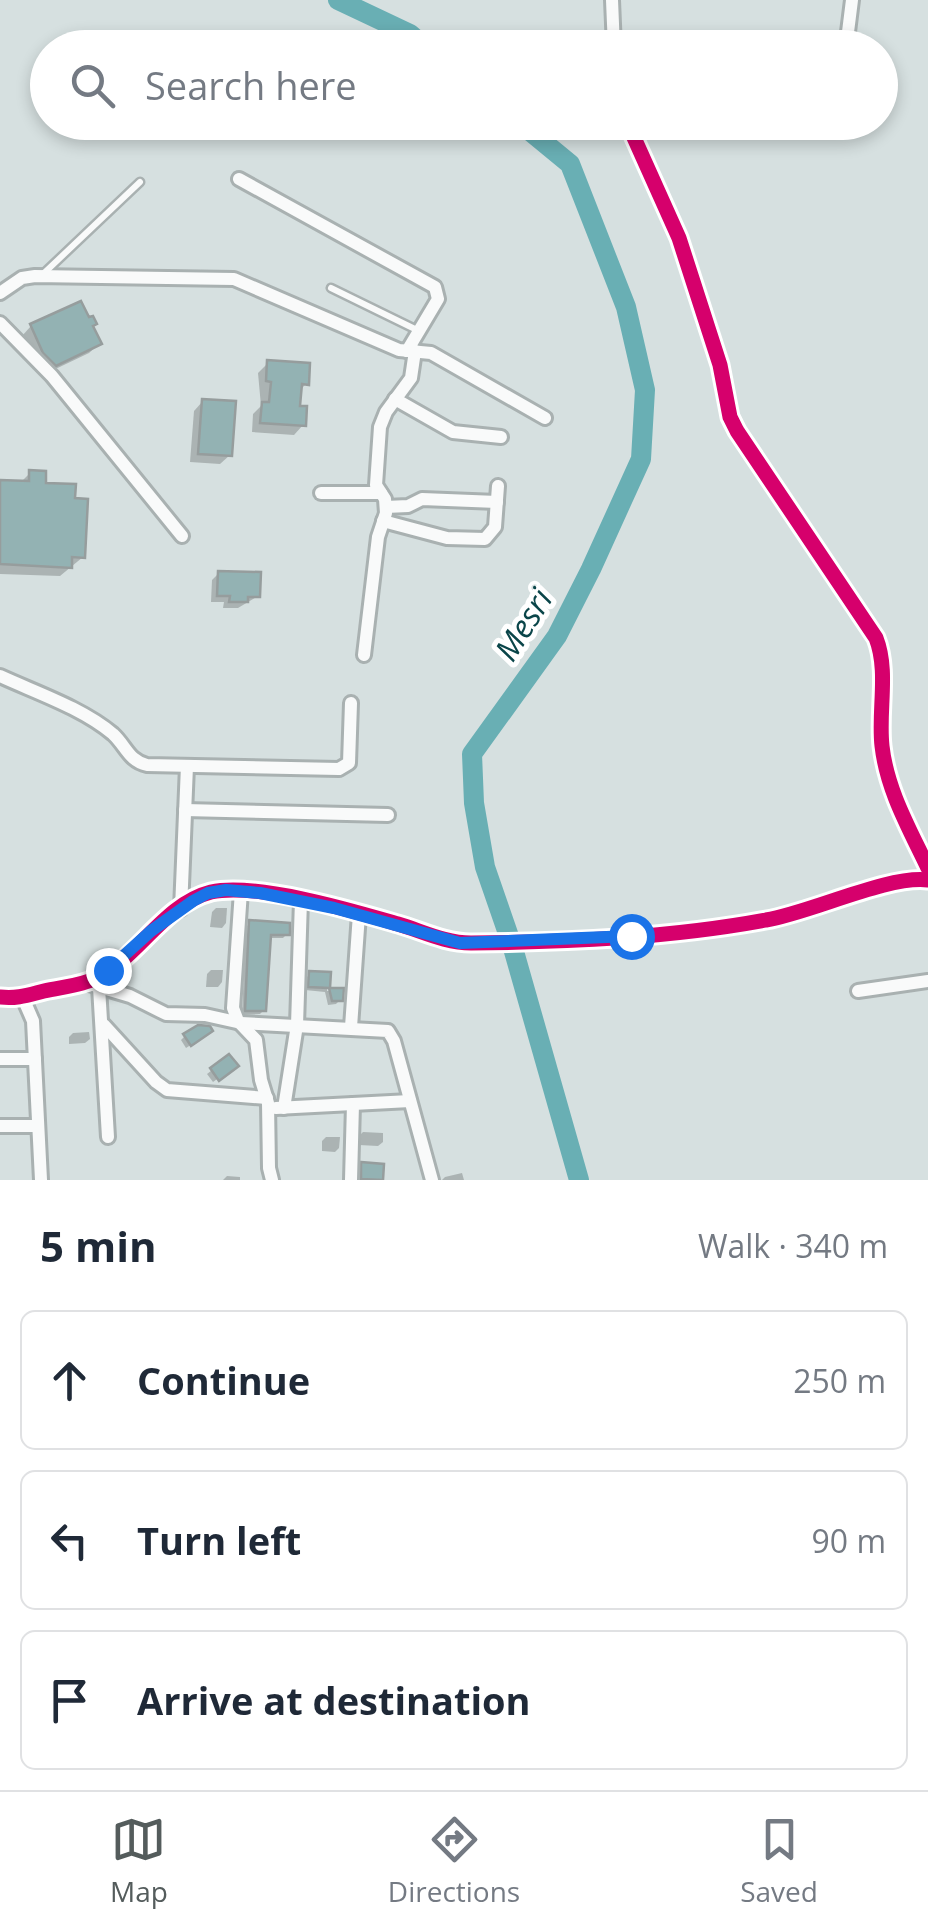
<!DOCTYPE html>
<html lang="en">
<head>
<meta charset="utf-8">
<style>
  :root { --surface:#fff; --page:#f6f6f7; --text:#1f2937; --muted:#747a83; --line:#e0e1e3; --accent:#545c5c }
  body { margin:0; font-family:"Open Sans",sans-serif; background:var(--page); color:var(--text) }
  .stop { position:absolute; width:30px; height:30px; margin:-22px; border:8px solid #1a73e8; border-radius:50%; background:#fff }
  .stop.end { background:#1a73e8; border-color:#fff; box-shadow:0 2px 10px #0008 }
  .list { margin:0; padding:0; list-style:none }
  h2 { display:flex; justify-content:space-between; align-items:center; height:130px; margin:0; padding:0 40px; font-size:42px }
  h2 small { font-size:32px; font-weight:400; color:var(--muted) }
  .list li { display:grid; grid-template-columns:65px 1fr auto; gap:30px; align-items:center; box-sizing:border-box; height:140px; margin:0 20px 20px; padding:0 20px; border:2px solid var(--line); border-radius:15px }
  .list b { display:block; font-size:38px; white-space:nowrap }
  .list em { font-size:32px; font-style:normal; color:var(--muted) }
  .icon { flex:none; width:55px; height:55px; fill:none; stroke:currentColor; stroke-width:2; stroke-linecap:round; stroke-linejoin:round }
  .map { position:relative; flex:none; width:928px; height:1180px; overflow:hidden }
  .search { position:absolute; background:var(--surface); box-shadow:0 5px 15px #0003; left:30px; right:30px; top:30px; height:110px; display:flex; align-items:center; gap:25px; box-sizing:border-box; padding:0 35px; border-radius:55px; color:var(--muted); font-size:38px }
  .sheet { height:610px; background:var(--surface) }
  nav { display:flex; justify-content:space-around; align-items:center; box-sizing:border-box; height:140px; border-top:2px solid var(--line); background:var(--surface); font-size:28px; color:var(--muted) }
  nav a { display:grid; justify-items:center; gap:5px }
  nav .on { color:var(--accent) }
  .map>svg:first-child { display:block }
  .shadow { fill:#0003 }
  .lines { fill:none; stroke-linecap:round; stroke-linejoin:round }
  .river { stroke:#69afb4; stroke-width:20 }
  .building { fill:#93b2b3; stroke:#969d9d; stroke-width:2.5 }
  .lane-casing { stroke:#a9b1b1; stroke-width:11 }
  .street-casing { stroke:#a9b1b1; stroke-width:18 }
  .lane { stroke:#f9fafa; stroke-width:6 }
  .street { stroke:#f9fafa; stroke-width:12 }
  .cycleway-casing { stroke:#fff; stroke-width:21 }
  .cycleway { stroke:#d6006c; stroke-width:15 }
  .route { stroke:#1a73e8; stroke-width:12 }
  .labels { text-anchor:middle; stroke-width:10; stroke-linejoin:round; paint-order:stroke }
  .water-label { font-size:32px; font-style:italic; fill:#0a4549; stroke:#fff }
</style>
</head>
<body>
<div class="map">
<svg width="928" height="1180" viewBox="0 0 928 1180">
  <rect width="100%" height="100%" fill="#d6e0e0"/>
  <g class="shadow">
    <polygon points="31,326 91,327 99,344 89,353 45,374 34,362 22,336"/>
    <polygon points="268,363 306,384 299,391 298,408 303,425 294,435 252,432 253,414 261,406 258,373"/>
    <polygon points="203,401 230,455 220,464 190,462 194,411"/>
    <polygon points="30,473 43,485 83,557 60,576 0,574 0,482 20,483"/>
    <polygon points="219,573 258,596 238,608 223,608 224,602 211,602 212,580"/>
    <polygon points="216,908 227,908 226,923 222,928 210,927 212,912"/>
    <polygon points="250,923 287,934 283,938 268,938 264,1010 260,1014 242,1015 246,927"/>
    <polygon points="211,970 223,970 222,982 218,987 206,987 207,974"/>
    <polygon points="310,974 328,975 327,991 341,991 340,1000 336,1004 328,1005 325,992 305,990 306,978"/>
    <polygon points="89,1032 90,1039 85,1043 69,1044 69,1037 73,1033"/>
    <polygon points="206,1035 186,1048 181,1040 185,1036"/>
    <polygon points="229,1057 235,1066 213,1082 207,1074"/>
    <polygon points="363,1132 383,1133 383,1142 378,1146 359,1145 359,1136"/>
    <polygon points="326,1137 340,1137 339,1148 335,1152 322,1151 322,1141"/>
    <polygon points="462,1173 464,1180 442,1180 445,1177"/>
    <polygon points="227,1176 240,1177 240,1180 223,1180"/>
  </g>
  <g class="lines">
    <g class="river">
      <polyline points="338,0 410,34 426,48"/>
      <polyline points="519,122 570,164 626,307 645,390 641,459 591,569 557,636 472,754 474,803 485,867 513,948 579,1180"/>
    </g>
  </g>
  <g class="building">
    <polygon points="81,301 89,317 93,316 97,324 93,326 102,344 56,366 43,353 30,324"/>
    <polygon points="267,360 310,363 309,385 302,384 300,406 307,406 306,426 260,423 262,402 269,402 271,382 266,381"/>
    <polygon points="202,399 236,401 232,456 198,454"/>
    <polygon points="29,470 46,471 46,483 76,484 75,498 88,499 85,558 72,557 72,568 0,564 0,480 29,481"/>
    <polygon points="218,571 261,572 260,597 248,597 248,602 229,602 230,596 217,596"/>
    <polygon points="249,920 290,923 290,935 271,935 266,1011 245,1011"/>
    <polygon points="309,971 331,972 330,988 344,988 343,1001 332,1001 329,988 308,987"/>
    <polygon points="198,1025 210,1026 213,1031 191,1046 183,1034"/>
    <polygon points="229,1054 239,1066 219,1081 210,1068"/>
    <polygon points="361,1162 384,1164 383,1180 361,1179"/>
  </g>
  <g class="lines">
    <g class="lane-casing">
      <g id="lane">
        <polyline points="42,275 140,182"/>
        <polyline points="331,288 419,331"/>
      </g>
    </g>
    <g class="street-casing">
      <g id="street">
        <polyline points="612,0 614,48"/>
        <polyline points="846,48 852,0"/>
        <path d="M627,122L679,238L720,365L730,417L737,431L876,638C889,671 878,711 882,746C887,790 909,828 928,868"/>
        <polyline points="239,179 435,287 438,299 407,351"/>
        <polyline points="0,293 22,278 35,276 234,279 399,350 431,353 545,418"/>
        <polyline points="0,323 52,376 182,536"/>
        <polyline points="395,399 453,432 501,437"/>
        <polyline points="321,493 381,493"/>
        <polyline points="386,507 408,506 422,499 497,502"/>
        <polyline points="383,521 447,538 485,539 495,527 498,486"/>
        <polyline points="364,655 378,537 386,513 385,499 376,485 380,427 386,412 411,378 415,351"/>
        <path d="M0,676C37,693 82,708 113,734C126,746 129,761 147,765L339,769L349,763L351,703"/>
        <polyline points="185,810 388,815"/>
        <polyline points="241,891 233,1008 238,1021 256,1040 261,1080 268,1103 269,1168 272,1180"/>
        <polyline points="181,909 187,766"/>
        <polyline points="86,983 130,996 166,1014 205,1015 241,1023 388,1031 394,1041 432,1180"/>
        <polyline points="99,987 108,1137"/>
        <polyline points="858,991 928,981"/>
        <path d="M0,997C17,999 28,995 44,991C61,987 81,986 96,978C138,958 164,904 211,892C256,882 353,911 398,924C422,931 445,943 471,943C569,942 669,938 766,920C810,913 888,875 928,880"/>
        <polyline points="23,998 33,1021 41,1180"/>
        <polyline points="104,1025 156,1082 167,1090 267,1098"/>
        <polyline points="351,1027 359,914"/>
        <polyline points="0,1059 35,1059"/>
        <polyline points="276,1108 410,1101"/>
        <polyline points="284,1108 297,1025 301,900"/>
        <polyline points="0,1126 38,1126"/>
        <polyline points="351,1180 353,1104"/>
      </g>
    </g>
    <use href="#lane" class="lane"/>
    <use href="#street" class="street"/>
    <g class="cycleway-casing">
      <g id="cycleway">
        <path d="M627,122L679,238L720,365L730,417L737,431L876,638C889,671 878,711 882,746C887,790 909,828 928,868"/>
        <path d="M0,997C17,999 28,995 44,991C61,987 81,986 96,978C138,958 164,904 211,892C256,882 353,911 398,924C422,931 445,943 471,943C569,942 669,938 766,920C810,913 888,875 928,880"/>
      </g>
    </g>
    <use href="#cycleway" class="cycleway"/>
  </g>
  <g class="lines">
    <polyline class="route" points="108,970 151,931 193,901 208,893 226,890 260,893 334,908 460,943 631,936"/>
  </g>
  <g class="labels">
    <g class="water-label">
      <text transform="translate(524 625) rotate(-58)" y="11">Mesri</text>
    </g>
  </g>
</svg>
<div class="stop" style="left:631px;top:936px"></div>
<div class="stop end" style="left:108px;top:970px"></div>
<div class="search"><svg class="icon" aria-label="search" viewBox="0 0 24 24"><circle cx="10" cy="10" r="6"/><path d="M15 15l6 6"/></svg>Search here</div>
</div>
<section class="sheet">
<h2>5 min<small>Walk · 340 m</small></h2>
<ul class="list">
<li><svg class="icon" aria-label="ahead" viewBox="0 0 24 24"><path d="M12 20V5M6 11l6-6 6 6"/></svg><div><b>Continue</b></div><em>250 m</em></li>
<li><svg class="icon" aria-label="left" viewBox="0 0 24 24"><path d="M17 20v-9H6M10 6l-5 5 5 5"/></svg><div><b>Turn left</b></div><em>90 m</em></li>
<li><svg class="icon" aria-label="arrive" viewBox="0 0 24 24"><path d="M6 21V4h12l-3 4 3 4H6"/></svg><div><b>Arrive at destination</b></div></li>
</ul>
</section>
<nav>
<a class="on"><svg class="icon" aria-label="map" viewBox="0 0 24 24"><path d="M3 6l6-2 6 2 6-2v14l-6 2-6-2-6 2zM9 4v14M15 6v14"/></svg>Map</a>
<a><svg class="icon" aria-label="directions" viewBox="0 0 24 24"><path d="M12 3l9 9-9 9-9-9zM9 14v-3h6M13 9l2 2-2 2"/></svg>Directions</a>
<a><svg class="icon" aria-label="saved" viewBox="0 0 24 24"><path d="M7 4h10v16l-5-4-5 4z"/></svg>Saved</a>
</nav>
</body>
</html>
